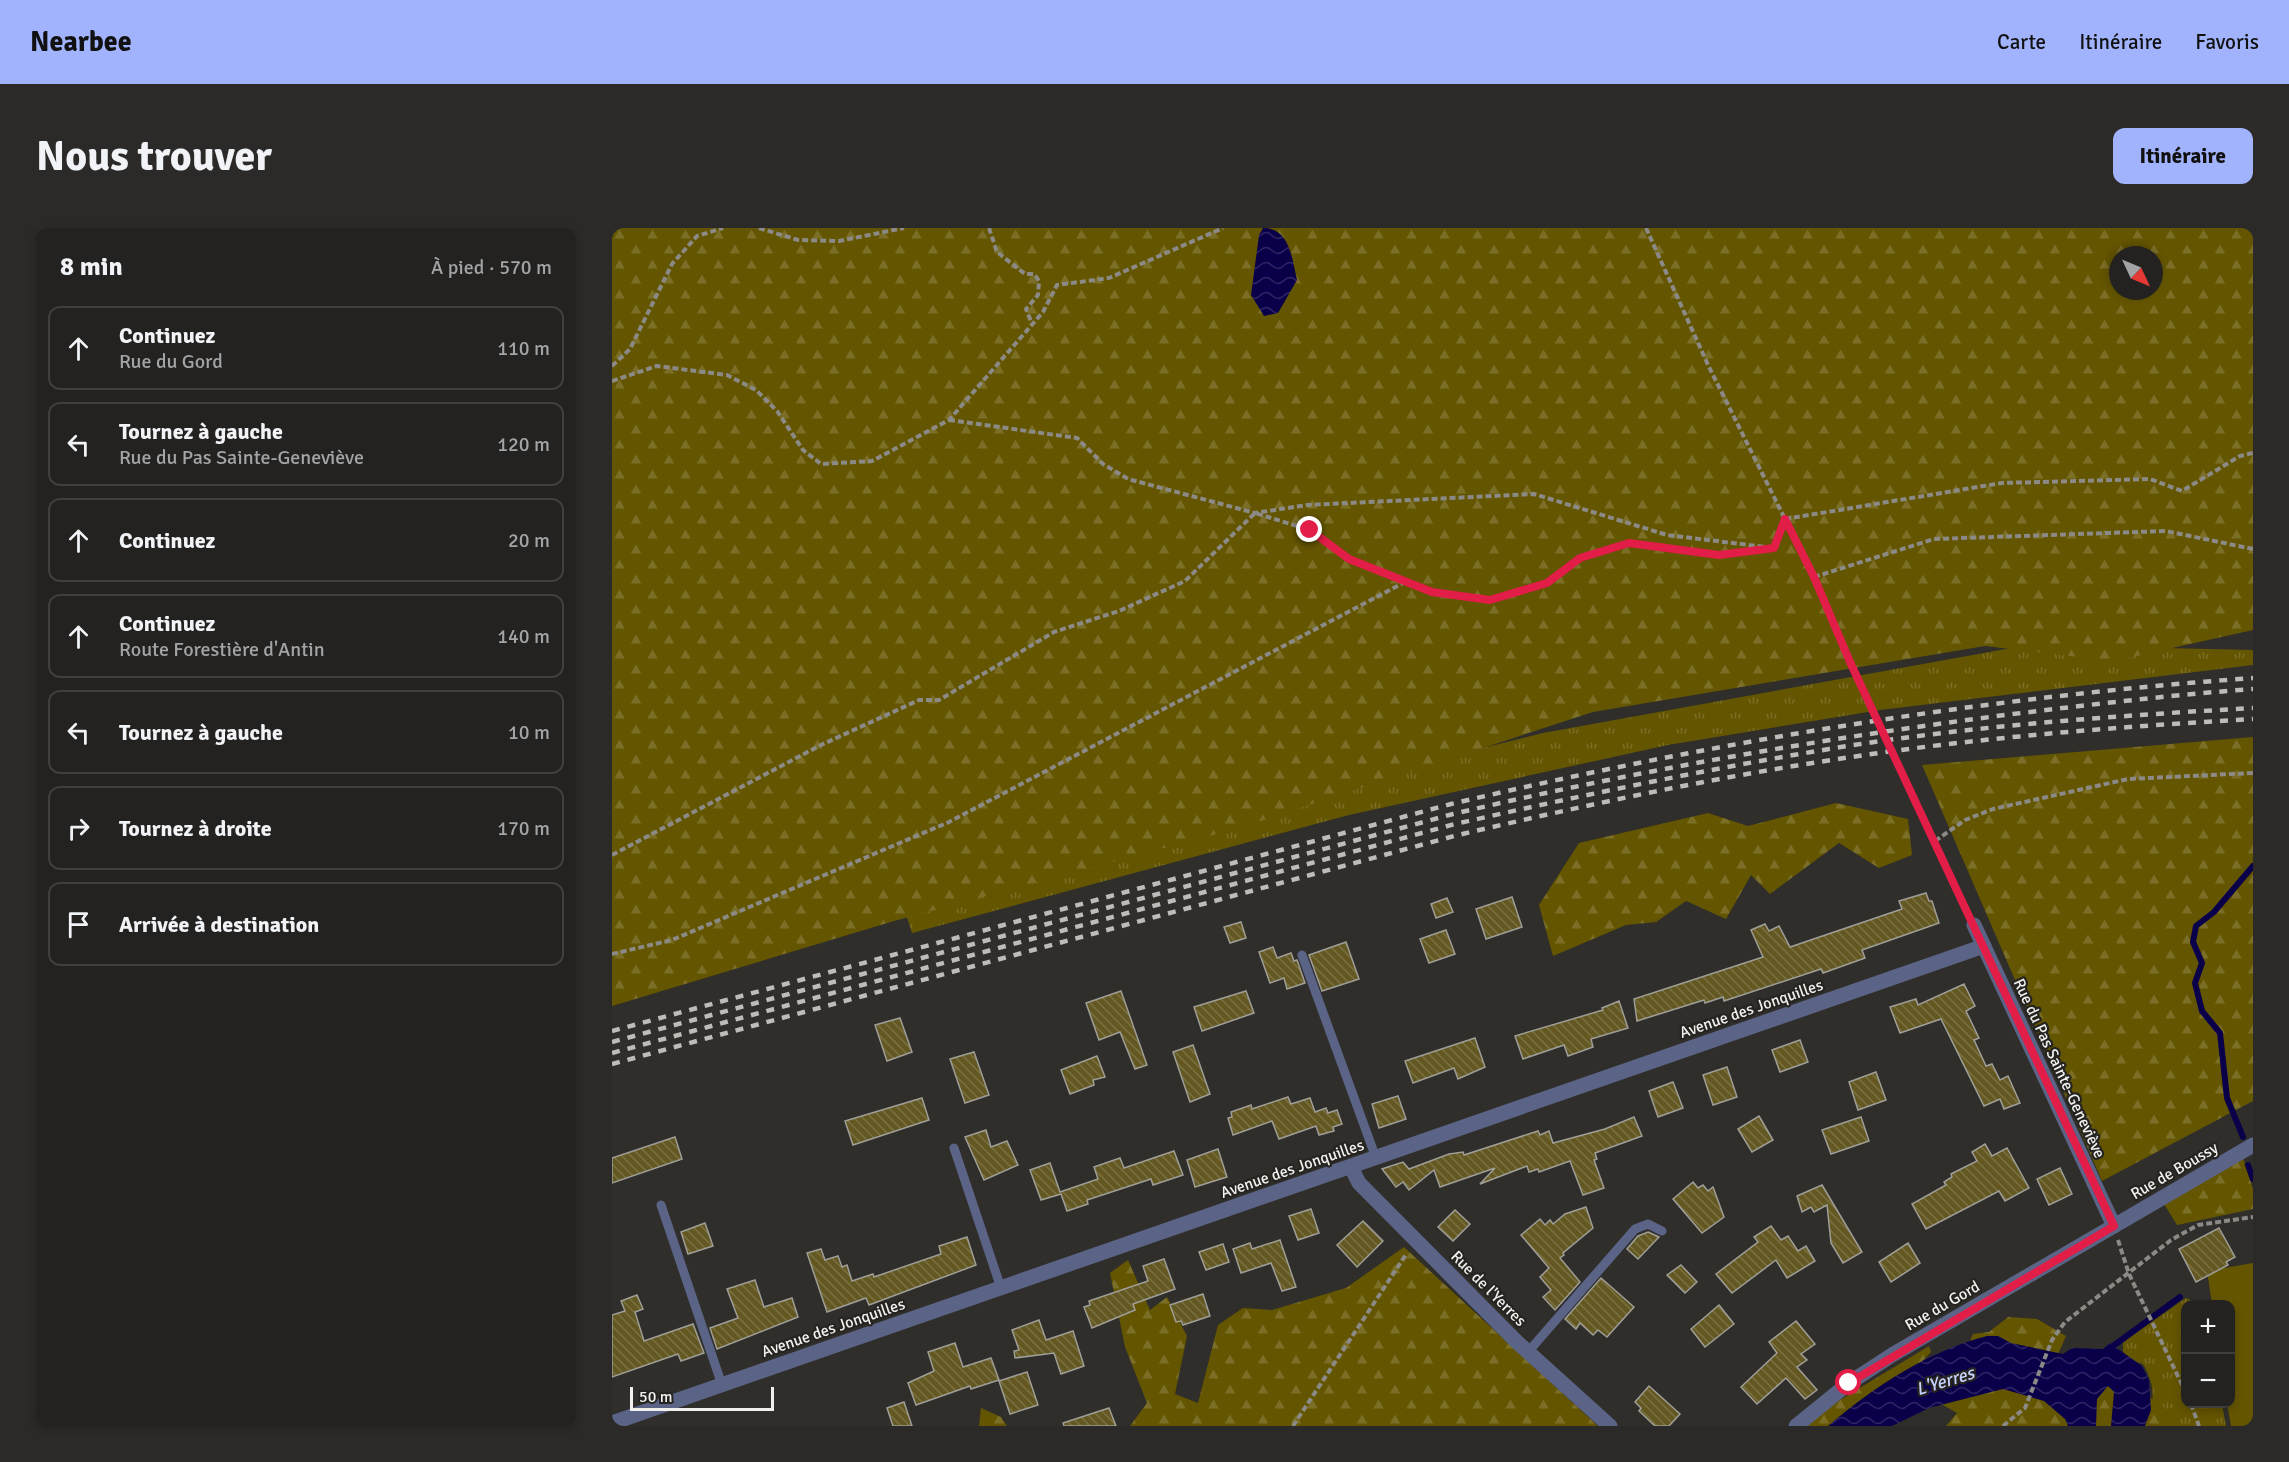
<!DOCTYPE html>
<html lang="fr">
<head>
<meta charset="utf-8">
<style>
  :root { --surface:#232220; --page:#2b2a29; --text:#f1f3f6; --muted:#a3a4a5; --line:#403f3e; --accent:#a1b3fd }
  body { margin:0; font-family:Signika,sans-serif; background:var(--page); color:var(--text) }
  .controls { position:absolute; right:18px; bottom:18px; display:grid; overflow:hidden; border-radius:12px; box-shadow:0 3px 9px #0003 }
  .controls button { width:54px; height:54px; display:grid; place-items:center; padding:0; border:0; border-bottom:2px solid var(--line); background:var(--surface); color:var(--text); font:30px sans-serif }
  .compass { position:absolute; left:1497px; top:18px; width:54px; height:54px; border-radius:50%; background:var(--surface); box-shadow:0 3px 9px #0003; rotate:134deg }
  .scale { position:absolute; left:18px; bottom:15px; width:144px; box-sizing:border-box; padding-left:6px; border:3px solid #f1f0ed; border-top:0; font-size:16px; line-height:21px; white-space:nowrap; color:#f1f0ed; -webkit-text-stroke:4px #252420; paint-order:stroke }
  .stop { position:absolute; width:18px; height:18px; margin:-14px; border:4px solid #e11d48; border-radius:50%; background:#fff }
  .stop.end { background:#e11d48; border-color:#fff; box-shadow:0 2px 6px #0008 }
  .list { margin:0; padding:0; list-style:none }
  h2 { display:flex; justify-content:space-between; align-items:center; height:78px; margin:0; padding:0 24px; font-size:26px }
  h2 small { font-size:20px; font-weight:400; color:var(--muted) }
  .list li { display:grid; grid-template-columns:39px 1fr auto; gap:18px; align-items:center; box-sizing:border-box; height:84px; margin:0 12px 12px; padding:0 12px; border:2px solid var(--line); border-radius:12px }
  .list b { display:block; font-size:22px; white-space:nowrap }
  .list p { margin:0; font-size:20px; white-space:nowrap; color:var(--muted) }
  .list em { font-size:20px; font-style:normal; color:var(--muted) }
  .icon { flex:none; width:33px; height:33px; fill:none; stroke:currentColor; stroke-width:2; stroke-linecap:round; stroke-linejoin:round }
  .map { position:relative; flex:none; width:1641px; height:1198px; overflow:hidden; border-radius:12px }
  header { display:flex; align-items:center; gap:36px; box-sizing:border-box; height:84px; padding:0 30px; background:var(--accent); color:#111 }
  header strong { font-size:28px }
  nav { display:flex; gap:33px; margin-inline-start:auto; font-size:21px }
  .intro { display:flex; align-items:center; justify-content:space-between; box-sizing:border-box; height:144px; padding:0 36px }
  h1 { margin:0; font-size:42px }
  .button { padding:15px 27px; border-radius:12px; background:var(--accent); color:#111; font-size:21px; font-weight:700 }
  main { display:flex; gap:36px; padding:0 36px }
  aside { flex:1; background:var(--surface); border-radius:12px; box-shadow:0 3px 9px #0003 }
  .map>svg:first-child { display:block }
  .grass { fill:url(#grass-tufts) }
  .forest { fill:url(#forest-firs); fill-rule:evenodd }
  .pitch { fill:#645500 }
  .water { fill:url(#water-waves) }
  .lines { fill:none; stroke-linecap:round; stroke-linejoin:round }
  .stream { stroke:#0a0049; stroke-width:6 }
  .building { fill:url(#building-back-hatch); stroke:#9f9e98; stroke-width:1.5 }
  .path { stroke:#8b8a86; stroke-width:4; stroke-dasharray:6 3; stroke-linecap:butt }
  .lane { stroke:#5b6486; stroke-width:9 }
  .street { stroke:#5b6486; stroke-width:15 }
  .rail { stroke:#bdbcb9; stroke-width:4.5; stroke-dasharray:8 8; stroke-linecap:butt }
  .route { stroke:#e11d48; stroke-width:8 }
  .labels { text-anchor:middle; stroke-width:4.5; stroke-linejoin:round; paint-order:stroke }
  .street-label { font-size:16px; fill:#f1f0ed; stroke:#252420 }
  .water-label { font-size:18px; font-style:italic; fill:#c6d1fd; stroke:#252420 }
</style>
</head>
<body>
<header>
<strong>Nearbee</strong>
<nav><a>Carte</a><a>Itinéraire</a><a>Favoris</a></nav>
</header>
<div class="intro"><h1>Nous trouver</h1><a class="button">Itinéraire</a></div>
<main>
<aside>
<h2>8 min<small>À pied · 570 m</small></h2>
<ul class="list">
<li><svg class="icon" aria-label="ahead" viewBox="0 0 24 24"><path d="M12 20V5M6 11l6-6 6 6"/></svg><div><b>Continuez</b><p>Rue du Gord</p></div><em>110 m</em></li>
<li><svg class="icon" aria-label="left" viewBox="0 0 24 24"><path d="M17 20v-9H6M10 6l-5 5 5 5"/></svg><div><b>Tournez à gauche</b><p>Rue du Pas Sainte-Geneviève</p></div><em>120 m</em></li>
<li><svg class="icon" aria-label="ahead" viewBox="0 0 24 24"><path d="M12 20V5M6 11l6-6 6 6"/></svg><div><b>Continuez</b></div><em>20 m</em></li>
<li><svg class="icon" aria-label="ahead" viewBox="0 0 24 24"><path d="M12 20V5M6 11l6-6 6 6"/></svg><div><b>Continuez</b><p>Route Forestière d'Antin</p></div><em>140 m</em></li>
<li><svg class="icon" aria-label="left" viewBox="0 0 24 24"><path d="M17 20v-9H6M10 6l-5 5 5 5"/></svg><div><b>Tournez à gauche</b></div><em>10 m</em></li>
<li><svg class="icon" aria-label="right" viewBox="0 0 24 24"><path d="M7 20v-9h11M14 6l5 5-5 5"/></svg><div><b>Tournez à droite</b></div><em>170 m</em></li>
<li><svg class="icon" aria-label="arrive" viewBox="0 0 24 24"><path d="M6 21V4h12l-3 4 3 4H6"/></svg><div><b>Arrivée à destination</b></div></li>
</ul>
</aside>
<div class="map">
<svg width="1641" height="1198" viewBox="0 0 1641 1198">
  <defs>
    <pattern id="grass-tufts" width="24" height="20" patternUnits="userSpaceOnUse" patternTransform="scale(1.5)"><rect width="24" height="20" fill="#645500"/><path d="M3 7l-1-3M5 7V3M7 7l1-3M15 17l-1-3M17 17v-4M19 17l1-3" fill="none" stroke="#7b6e26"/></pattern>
    <pattern id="forest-firs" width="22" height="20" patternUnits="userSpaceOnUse" patternTransform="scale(1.5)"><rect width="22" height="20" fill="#645500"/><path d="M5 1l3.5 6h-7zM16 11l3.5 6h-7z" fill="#7b6e26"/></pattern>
    <pattern id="water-waves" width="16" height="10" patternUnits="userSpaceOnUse" patternTransform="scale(1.5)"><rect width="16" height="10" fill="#0a0049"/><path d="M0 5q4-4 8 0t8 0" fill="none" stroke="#2e2664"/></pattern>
    <pattern id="building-back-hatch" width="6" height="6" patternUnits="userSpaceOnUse" patternTransform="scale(1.5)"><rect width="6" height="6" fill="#635822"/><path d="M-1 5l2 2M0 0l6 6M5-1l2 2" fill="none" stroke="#7a7042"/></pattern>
  </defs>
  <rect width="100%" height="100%" fill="#2f2e2a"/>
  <g class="grass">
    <polygon points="1416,417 1641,422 1641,437 1268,482 1056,517 737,587 300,705 287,665 931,505"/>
    <path d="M1574,1070L1587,1076H1574V1176H1610L1614,1198H1536C1541,1171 1545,1161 1531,1136L1519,1132L1511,1124V1114Z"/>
  </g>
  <g class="forest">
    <path d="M0,0H1641V402L1502,433L1373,418L981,484L630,599L282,693L0,778ZM1506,27H1542V63H1506Z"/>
    <polygon points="1641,509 1641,873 1490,953 1310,537"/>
    <polygon points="1224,575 1296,591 1300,627 1267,640 1227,615 1158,666 1139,647 1114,691 1074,673 1044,694 1014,697 941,728 927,677 967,615 1096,585 1136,598"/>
    <polygon points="1631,930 1641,961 1641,981 1565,997 1552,976"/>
    <polygon points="792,1019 986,1198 518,1198 535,1175 513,1119 498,1045 516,1032 538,1082 555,1069 575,1108 563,1166 586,1175 606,1097 631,1080 660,1082 734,1060"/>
    <polygon points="1396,1089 1425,1091 1454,1108 1444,1131 1355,1120 1361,1106 1377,1104"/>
    <polygon points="1317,1118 1319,1124 1294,1151 1239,1198 1194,1198 1218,1178"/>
    <polygon points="1500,1143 1556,1182 1566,1198 1478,1198 1483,1162"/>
    <polygon points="1365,1156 1441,1163 1465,1198 1334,1198 1345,1185 1324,1173"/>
    <polygon points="369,1180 389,1189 395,1198 367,1198"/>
  </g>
  <polygon class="pitch" points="1641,1035 1641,1198 1619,1198 1615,1176 1618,1176 1618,1076 1600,1076 1595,1043"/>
  <g class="water">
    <path d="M651,0C678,0 680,31 685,52L666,85L652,88L639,67L647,7Z"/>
    <path d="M1375,1108H1386L1399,1115L1451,1126L1460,1120L1491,1121L1498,1115L1530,1138L1537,1152L1539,1182L1533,1198H1499L1502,1164L1496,1158L1485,1171L1484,1198H1456L1453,1191L1432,1173L1391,1161L1317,1180L1280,1198H1216C1262,1159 1316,1123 1375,1108Z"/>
  </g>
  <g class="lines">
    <g class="stream">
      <polyline points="1631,909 1615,870 1608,805 1590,783 1583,755 1590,735 1581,714 1584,698 1602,684 1641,638"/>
      <polyline points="1636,937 1641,951"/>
      <polyline points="1497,1121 1568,1069"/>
    </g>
  </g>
  <g class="building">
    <polygon points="1314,665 1317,673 1320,673 1327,695 1250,722 1253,730 1211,745 1209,741 1112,773 1111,769 1093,775 1092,772 1025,793 1022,771 1151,729 1139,702 1153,696 1157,703 1167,698 1178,719 1290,681 1287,673"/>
    <polygon points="900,669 910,699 874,711 864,681"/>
    <polygon points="835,670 841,684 824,690 819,676"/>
    <polygon points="629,694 634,710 618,715 612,699"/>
    <polygon points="834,702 843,726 817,735 808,711"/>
    <polygon points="734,714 747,751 710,763 697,727"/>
    <polygon points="661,719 665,730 679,725 682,733 685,732 693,755 675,761 672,750 658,755 647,724"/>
    <polygon points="1352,756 1363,778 1354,783 1367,810 1362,812 1374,838 1380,836 1388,852 1396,848 1408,875 1392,881 1388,871 1372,878 1329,791 1288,805 1278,779 1304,771 1306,777"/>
    <polygon points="509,763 535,837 523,841 508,804 487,812 474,775"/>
    <polygon points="634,763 642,785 590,803 582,779"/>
    <polygon points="1007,773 1016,800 979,811 981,819 956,828 952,817 911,831 903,808 991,782 990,780"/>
    <polygon points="288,790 300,824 275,833 263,797"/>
    <polygon points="863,810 873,839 846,851 842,840 801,855 793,833"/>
    <polygon points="1188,812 1196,834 1168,844 1160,822"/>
    <polygon points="581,817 598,866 578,874 561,824"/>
    <polygon points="362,824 377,867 353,875 338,831"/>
    <polygon points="485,828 493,849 481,852 482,857 458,866 449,842"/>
    <polygon points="1115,839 1125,869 1101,877 1091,847"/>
    <polygon points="1264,844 1274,872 1246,882 1237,854"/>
    <polygon points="1061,854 1071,880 1046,889 1037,863"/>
    <polygon points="786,868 794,891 767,900 760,876"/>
    <polygon points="676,869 679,876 698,870 703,884 714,880 716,885 725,882 730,896 721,899 722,903 707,907 704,898 667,911 660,893 621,907 616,890 620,889 619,884 639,877 640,881"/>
    <polygon points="310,870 317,892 241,917 233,893"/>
    <polygon points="1147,888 1161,912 1140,924 1126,901"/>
    <polygon points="1022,889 1030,908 983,925 985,931 982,932 992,960 971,967 958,933 927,944 926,941 917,944 915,938 868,956 883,940 828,959 822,942 797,962 791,954 784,959 770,941 791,934 797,941 837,926 851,924 852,927 926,903 928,907 937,903 941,915 993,901"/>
    <polygon points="1249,889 1257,913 1219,926 1210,902"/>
    <polygon points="374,902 379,919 395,913 406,937 372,952 353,909"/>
    <polygon points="63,909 70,931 0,955 0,930"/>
    <polygon points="1373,916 1380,928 1395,920 1417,960 1393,973 1387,963 1314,1001 1300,976 1334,957 1332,954 1340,949 1339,946 1365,933 1360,924"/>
    <polygon points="606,921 615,949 583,959 575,932"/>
    <polygon points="562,923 571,947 541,957 539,951 475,972 476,976 455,983 449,966 429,972 418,942 438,935 448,964 486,951 482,939 508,930 512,940"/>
    <polygon points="1448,940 1460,966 1437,977 1425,951"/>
    <polygon points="1081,954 1086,960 1091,957 1096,963 1101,959 1112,989 1090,1005 1061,971"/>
    <polygon points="1210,957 1250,1024 1231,1035 1219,1015 1215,977 1202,984 1199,979 1190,984 1185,968"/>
    <polygon points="974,979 981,1000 951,1025 952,1027 948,1030 968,1054 943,1082 931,1069 939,1062 928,1049 937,1040 909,1007 928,991 933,997 938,992 941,996 953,986"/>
    <polygon points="699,981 707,1005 686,1012 677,988"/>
    <polygon points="843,982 858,996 841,1013 826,999"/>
    <polygon points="751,993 771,1013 745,1039 725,1017"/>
    <polygon points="93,995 101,1018 76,1026 69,1004"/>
    <polygon points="1159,998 1169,1012 1176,1008 1186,1023 1194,1018 1203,1033 1175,1050 1164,1032 1120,1065 1104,1046 1146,1014 1142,1009"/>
    <polygon points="1607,1000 1623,1029 1614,1034 1616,1037 1584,1054 1567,1021"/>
    <polygon points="1036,1004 1047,1009 1026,1031 1015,1021 1026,1008"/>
    <polygon points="355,1009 364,1037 257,1077 254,1070 215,1084 195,1025 209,1021 213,1032 226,1028 230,1039 235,1037 240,1053 261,1046 262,1049 329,1026 327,1018"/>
    <polygon points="668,1012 684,1059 670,1063 659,1035 629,1045 621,1021 638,1015 640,1021"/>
    <polygon points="1296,1015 1308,1035 1279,1054 1267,1034"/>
    <polygon points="611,1016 617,1034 594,1042 587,1024"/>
    <polygon points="552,1031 563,1061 521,1076 523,1082 480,1100 472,1079 478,1077 477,1073 536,1053 531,1038"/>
    <polygon points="1069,1037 1085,1054 1073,1065 1055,1047"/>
    <polygon points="989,1050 1022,1079 995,1109 986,1102 981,1107 968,1095 964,1101 953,1091"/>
    <polygon points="143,1052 152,1079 180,1070 186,1089 105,1121 98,1100 126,1090 115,1061"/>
    <polygon points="591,1066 598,1088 571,1097 569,1093 564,1094 558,1077"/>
    <polygon points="25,1067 31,1081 23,1084 32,1113 81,1096 92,1125 69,1133 66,1126 0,1149 0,1087 13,1083 9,1073"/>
    <polygon points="1107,1077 1122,1096 1093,1119 1079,1101"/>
    <polygon points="427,1092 434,1112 461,1103 472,1138 449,1146 442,1125 403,1130 402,1123 407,1122 400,1102"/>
    <polygon points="1184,1093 1203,1116 1189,1126 1195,1132 1185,1139 1205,1162 1193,1171 1174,1150 1145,1176 1129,1159 1165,1125 1157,1114"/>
    <polygon points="343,1115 351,1139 379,1130 387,1152 359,1161 358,1158 304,1177 296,1155 322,1143 316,1124"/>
    <polygon points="415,1144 426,1177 398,1186 387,1153"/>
    <polygon points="1037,1158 1068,1186 1057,1198 1043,1198 1027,1183 1029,1180 1023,1174"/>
    <polygon points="292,1174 300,1198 281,1198 275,1180"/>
    <polygon points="497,1180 504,1198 452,1198 451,1195"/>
  </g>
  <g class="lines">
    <g class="path">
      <polyline points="147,0 186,12 227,13 292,0"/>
      <polyline points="377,0 385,24 413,46 422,46 427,53 426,67 414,81 420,96"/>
      <polyline points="1034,0 1097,139 1202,349 1238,434 1355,683"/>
      <polyline points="0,138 18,121 60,36 85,8 111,0"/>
      <polyline points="0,153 45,138 115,147 144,162 165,183 191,222 209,236 260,233 337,192 431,84 445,57 497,50 611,0"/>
      <polyline points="337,192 465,210 491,236 516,251 643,285 695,277 922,266 1055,307 1162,320 1173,291"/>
      <polyline points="1173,291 1390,255 1538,251 1570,263 1628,228 1641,225"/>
      <polyline points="1202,349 1322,311 1554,303 1641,321"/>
      <polyline points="1323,613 1353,592 1381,581 1516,551 1641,545"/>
      <polyline points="0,627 209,517 307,472 327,472 442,404 507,383 573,353 643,285 698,302 737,331 820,365 878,372 935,355 968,330 1017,315 1107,327 1162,320"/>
      <polyline points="0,726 60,712 337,594 793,354"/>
      <polyline points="1506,1012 1517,1046 1574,1165"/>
      <polyline points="1579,1176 1587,1198"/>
      <polyline points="681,1198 795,1025"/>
      <polyline points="1391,1198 1413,1180 1440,1112 1453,1094 1559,1012 1586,997 1641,989"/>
    </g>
    <g class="lane">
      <polyline points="690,727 764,930"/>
      <polyline points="342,920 389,1060"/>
      <polyline points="49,977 110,1157"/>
      <polyline points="916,1124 1023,1001 1036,996 1050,1003"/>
    </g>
    <g class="street">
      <polyline points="1362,697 1502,998"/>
      <polyline points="739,939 747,955 906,1115 998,1198"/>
      <polyline points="0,1195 1372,718"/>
      <polyline points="1184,1198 1237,1155 1280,1127 1641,917"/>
    </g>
    <g class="rail">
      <path d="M0,803L839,576C1102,514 1371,469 1641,450"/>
      <path d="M0,814L841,586C1023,543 1207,511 1393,487C1475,477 1558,467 1641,461"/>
      <path d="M0,825L843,596C967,568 1091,542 1217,521C1356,498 1500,488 1641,480"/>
      <path d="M0,836L846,607C970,578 1094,551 1220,532C1359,510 1501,499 1641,491"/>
    </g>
  </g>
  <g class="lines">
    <polyline class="route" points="698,302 737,331 820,364 878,372 935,355 968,330 1017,315 1107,327 1162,320 1173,291 1202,349 1238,434 1502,998 1237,1155"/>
  </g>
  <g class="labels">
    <g class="street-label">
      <text transform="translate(1139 780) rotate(-19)" y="6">Avenue des Jonquilles</text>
      <text transform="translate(1448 840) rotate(65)" y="6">Rue du Pas Sainte-Geneviève</text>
      <text transform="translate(680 940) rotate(-19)" y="6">Avenue des Jonquilles</text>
      <text transform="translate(1562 942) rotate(-30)" y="6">Rue de Boussy</text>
      <text transform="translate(877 1060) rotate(45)" y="6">Rue de l'Yerres</text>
      <text transform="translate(1330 1077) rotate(-30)" y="6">Rue du Gord</text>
      <text transform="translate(221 1099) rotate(-19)" y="6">Avenue des Jonquilles</text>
    </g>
    <g class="water-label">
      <text transform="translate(1333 1153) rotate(-17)" y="6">L'Yerres</text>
    </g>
  </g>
</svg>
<div class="controls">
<button>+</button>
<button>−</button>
</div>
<svg class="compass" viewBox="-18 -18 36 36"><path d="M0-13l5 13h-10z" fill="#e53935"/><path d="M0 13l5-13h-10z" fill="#a3a4a5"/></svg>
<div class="scale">50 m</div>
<div class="stop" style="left:1237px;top:1155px"></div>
<div class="stop end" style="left:698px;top:302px"></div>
</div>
</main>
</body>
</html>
